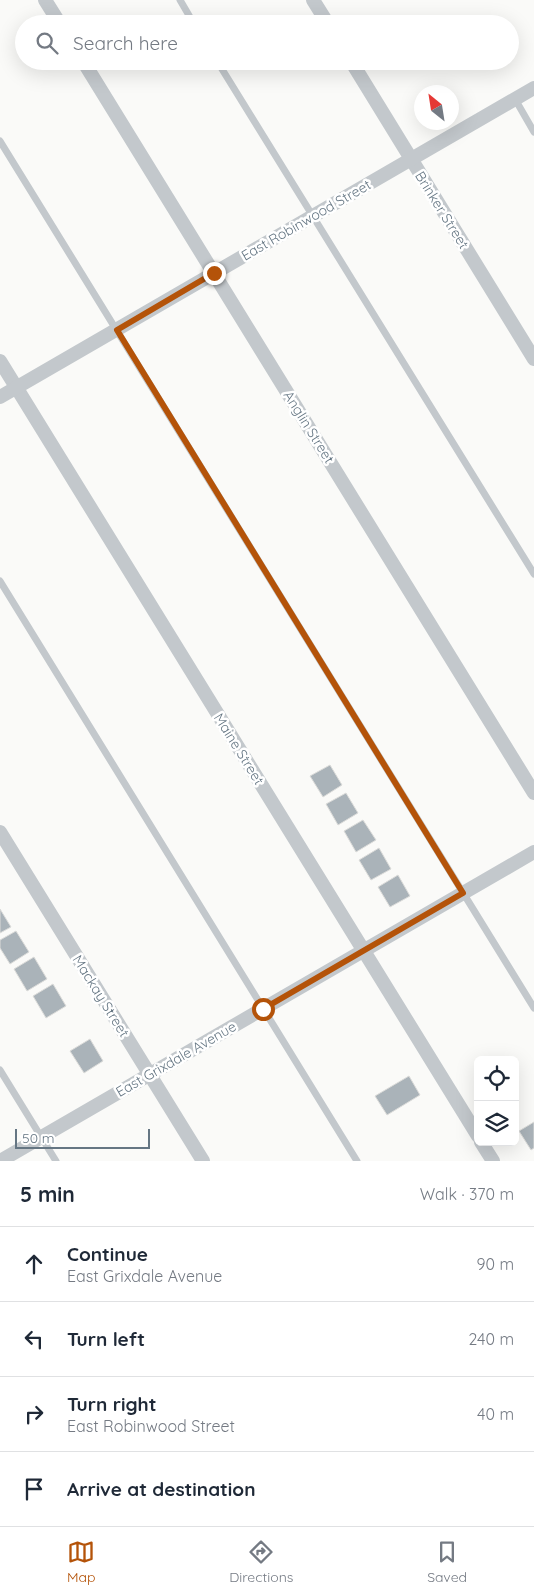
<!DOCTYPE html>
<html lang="en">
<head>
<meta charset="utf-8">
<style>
  :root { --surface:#fff; --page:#f6f6f7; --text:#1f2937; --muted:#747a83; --line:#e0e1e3; --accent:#b45309 }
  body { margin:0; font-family:Quicksand,sans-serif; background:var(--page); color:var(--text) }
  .controls { position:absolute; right:15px; bottom:15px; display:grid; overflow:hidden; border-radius:8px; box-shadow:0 5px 20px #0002 }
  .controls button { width:45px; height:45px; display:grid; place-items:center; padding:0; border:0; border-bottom:1px solid var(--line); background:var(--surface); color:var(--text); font:25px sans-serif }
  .compass { position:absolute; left:414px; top:85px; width:45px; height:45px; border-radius:50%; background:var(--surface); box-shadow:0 5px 20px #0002; rotate:330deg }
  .scale { position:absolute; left:15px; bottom:12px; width:135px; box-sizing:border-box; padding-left:5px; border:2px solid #657683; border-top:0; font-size:14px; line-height:18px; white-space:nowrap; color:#657683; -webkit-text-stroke:4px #fff; paint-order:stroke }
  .stop { position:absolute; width:15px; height:15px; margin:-11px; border:4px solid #b45309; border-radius:50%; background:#fff }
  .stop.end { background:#b45309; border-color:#fff; box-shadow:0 1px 5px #0008 }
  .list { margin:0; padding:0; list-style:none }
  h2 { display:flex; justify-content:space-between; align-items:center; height:65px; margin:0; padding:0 20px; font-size:21px }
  h2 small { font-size:16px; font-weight:400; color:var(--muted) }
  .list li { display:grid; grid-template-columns:32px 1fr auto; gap:15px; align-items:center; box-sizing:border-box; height:75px; padding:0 20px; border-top:1px solid var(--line) }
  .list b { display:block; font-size:19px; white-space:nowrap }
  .list p { margin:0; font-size:16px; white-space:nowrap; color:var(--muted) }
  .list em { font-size:16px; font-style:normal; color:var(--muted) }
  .icon { flex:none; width:28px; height:28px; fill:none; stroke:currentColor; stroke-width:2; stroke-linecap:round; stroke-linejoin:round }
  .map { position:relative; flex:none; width:534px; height:1161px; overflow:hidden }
  .search { position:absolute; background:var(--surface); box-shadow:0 5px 20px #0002; left:15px; right:15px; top:15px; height:55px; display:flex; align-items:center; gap:12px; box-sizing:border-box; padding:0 18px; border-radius:28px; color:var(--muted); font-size:19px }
  .sheet { height:365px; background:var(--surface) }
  nav { display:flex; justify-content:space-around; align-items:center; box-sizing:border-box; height:70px; border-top:1px solid var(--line); background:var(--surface); font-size:14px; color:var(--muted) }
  nav a { display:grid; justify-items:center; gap:2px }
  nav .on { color:var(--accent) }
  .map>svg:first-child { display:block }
  .building { fill:#aab3b9; stroke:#dcdcda }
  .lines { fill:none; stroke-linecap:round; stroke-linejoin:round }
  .lane { stroke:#c3c8cc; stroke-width:7 }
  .street { stroke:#c3c8cc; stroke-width:14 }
  .route { stroke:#b45309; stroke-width:6 }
  .labels { text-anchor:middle; stroke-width:5; stroke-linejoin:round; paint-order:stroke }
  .street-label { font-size:14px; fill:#657683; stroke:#fff }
</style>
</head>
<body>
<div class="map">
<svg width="534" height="1161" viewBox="0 0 534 1161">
  <rect width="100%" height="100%" fill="#fafaf8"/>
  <g class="building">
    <polygon points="330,765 342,785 323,797 310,776"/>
    <polygon points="346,793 358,813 338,825 326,804"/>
    <polygon points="363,820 376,840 356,852 344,831"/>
    <polygon points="379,848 391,869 371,880 359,860"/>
    <polygon points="398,875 410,896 390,907 378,887"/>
    <polygon points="0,909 11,927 0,933"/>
    <polygon points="16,931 29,952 10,964 0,948 0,940"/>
    <polygon points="34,957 47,979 27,991 14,969"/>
    <polygon points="53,984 66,1006 46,1018 33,996"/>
    <polygon points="90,1039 103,1061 84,1073 70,1051"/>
    <polygon points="409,1076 420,1095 387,1115 375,1096"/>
    <polygon points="534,1122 534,1148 531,1150 519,1131"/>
  </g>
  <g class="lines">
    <g class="lane">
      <polyline points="180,0 194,24"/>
      <polyline points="217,61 534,574"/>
      <polyline points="515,99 534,132"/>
      <polyline points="0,141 534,1008"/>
      <polyline points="0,581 357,1161"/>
      <polyline points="0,1070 56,1161"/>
    </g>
    <g class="street">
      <polyline points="45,0 60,24"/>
      <polyline points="313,0 328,24"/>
      <polyline points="83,61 534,793"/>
      <polyline points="351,61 534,359"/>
      <polyline points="0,361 478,1136"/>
      <polyline points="0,397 534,88"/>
      <polyline points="0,832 203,1161"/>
      <polyline points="481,1142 493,1161"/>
      <polyline points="0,1161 534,852"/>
    </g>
  </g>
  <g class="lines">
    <polyline class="route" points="214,273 117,330 463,893 263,1009"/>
  </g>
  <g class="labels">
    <g class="street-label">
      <text transform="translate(442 210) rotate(58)" y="5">Brinker Street</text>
      <text transform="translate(306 220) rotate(-30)" y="5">East Robinwood Street</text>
      <text transform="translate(309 427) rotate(58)" y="5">Anglin Street</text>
      <text transform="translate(239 749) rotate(58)" y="5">Maine Street</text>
      <text transform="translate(101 996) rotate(58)" y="5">Mackay Street</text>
      <text transform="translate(176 1059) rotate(-30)" y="5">East Grixdale Avenue</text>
    </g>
  </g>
</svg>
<div class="controls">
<button><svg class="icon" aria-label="locate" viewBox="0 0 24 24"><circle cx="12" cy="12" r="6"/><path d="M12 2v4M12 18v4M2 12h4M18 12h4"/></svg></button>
<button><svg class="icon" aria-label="layers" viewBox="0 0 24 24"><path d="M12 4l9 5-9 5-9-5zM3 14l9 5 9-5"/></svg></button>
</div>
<svg class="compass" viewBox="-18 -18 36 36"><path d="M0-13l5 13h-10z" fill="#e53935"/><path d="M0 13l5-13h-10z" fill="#747a83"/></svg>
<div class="scale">50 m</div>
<div class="stop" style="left:263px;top:1009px"></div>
<div class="stop end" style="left:214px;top:273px"></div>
<div class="search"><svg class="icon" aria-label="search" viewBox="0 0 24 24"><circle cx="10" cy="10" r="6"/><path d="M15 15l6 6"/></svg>Search here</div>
</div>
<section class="sheet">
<h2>5 min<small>Walk · 370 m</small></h2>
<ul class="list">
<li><svg class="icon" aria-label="ahead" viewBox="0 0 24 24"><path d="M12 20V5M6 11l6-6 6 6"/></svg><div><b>Continue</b><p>East Grixdale Avenue</p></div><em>90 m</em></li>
<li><svg class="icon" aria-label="left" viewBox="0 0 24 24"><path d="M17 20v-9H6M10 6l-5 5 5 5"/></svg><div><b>Turn left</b></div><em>240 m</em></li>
<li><svg class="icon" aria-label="right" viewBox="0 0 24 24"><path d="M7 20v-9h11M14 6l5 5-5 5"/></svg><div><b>Turn right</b><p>East Robinwood Street</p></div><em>40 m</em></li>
<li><svg class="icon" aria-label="arrive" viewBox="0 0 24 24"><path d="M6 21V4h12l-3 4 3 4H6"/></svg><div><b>Arrive at destination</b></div></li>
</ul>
</section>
<nav>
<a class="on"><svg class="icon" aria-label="map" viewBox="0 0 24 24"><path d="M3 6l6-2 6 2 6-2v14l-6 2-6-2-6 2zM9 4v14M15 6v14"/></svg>Map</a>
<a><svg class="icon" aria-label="directions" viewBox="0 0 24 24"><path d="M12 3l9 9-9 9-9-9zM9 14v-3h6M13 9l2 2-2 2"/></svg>Directions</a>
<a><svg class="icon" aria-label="saved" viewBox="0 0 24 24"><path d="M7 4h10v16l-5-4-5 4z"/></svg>Saved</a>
</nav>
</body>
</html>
